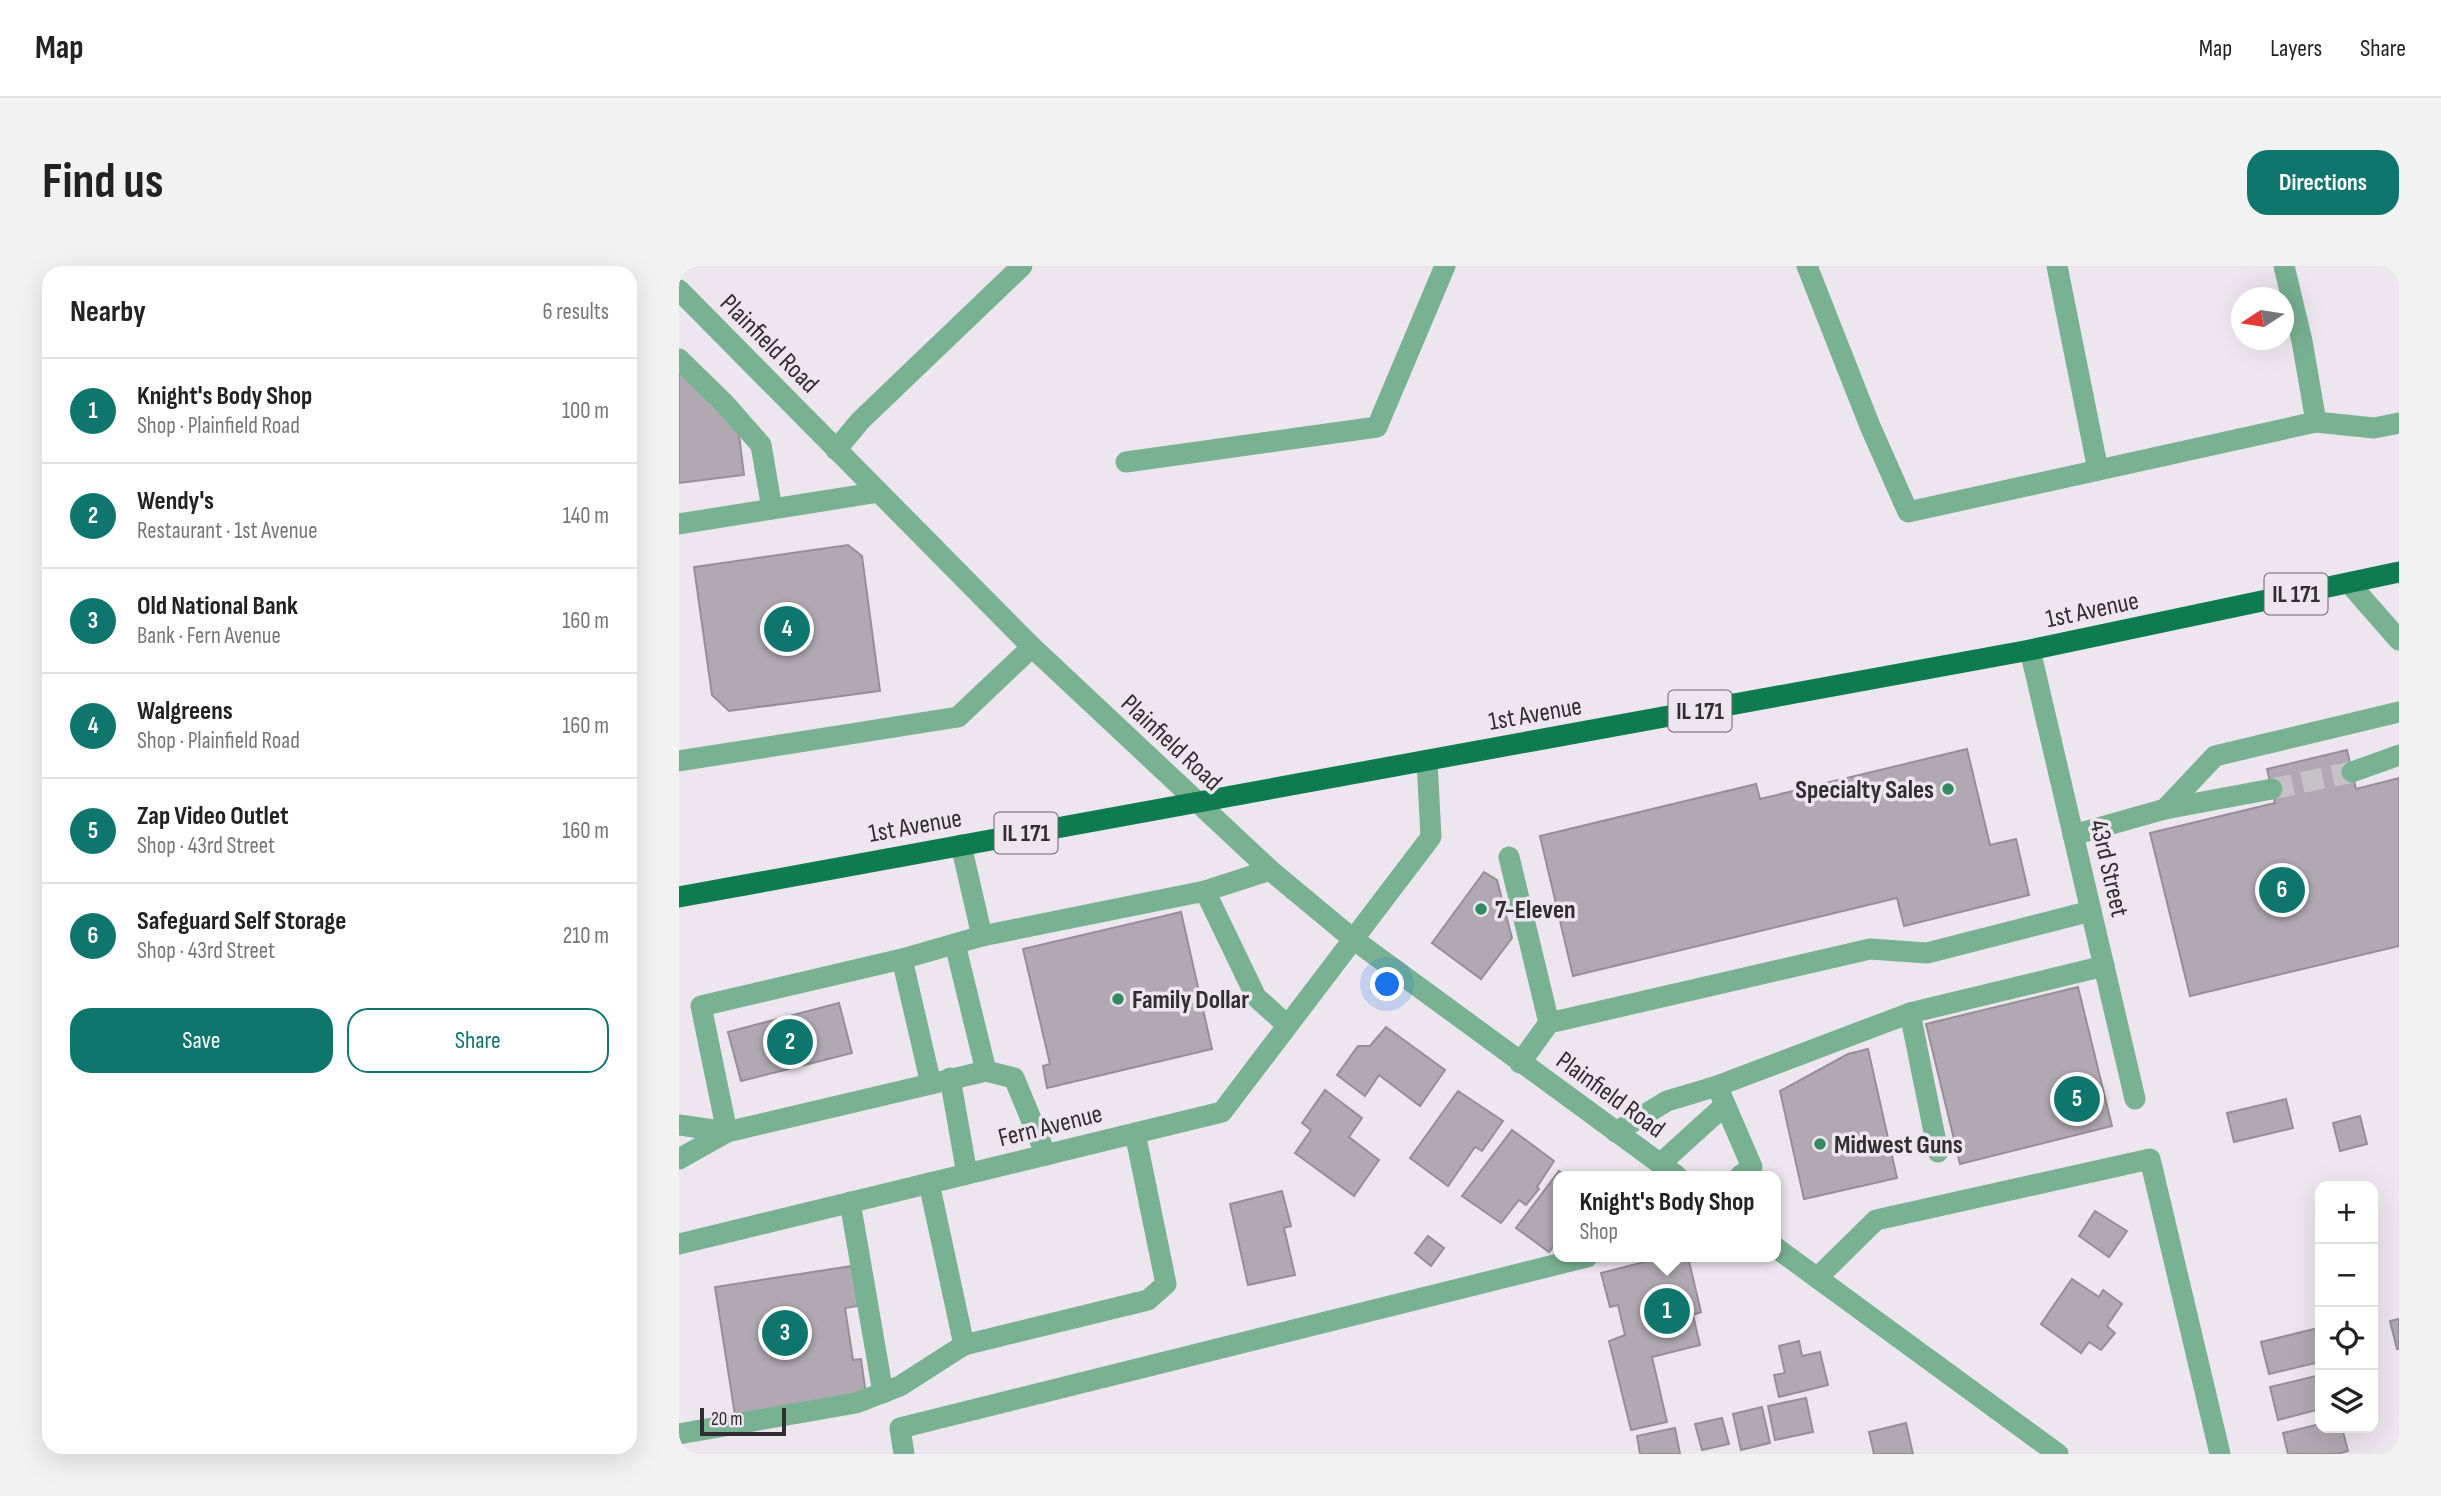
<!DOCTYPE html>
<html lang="en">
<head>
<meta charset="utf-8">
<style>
  :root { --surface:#fff; --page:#f2f2f2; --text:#222; --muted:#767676; --line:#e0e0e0; --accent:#0f766e }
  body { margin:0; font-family:"Sofia Sans Condensed",sans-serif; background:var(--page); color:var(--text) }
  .controls { position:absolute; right:21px; bottom:21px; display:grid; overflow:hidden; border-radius:14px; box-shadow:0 7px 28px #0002 }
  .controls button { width:63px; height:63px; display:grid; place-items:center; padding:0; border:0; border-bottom:2px solid var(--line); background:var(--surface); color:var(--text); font:35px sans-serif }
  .compass { position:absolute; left:1552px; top:21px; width:63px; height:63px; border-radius:50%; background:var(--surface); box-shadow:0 7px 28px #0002; rotate:258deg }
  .scale { position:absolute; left:21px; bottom:18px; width:86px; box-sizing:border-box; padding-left:7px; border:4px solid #312e31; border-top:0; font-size:19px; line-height:24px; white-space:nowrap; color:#312e31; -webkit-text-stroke:5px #ede6ee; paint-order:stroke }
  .you { position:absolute; left:709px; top:719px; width:24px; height:24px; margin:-18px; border:5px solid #fff; border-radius:50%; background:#1a73e8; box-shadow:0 0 0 10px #1a73e833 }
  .badge { display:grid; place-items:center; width:46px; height:46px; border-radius:50%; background:var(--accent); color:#fff; font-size:23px; font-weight:700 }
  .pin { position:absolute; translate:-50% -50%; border:4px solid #fff; box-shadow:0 2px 7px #0006 }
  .popup { position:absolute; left:874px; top:905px; width:228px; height:91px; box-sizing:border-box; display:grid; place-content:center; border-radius:14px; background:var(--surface); filter:drop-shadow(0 2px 5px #0005); font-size:23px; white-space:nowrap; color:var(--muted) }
  .popup b { font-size:26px; color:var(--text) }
  .popup::after { content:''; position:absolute; left:50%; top:100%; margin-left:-14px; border:14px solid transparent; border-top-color:var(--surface) }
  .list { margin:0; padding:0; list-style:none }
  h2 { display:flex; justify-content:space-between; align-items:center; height:91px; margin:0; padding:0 28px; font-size:30px }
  h2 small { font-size:23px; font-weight:400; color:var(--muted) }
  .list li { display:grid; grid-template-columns:46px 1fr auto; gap:21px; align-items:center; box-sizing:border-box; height:105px; padding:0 28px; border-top:2px solid var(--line) }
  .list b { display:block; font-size:26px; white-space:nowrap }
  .list p { margin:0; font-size:23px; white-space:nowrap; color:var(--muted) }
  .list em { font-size:23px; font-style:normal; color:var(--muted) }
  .actions { display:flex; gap:14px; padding:21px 28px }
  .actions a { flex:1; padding:16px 0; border:2px solid var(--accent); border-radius:21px; text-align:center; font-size:24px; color:var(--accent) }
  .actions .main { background:var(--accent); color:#fff }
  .icon { flex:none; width:38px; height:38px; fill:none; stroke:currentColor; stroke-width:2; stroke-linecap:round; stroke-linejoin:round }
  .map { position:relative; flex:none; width:1720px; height:1188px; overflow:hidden; border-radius:21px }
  header { display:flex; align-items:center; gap:42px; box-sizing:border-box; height:98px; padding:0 35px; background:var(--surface); border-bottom:2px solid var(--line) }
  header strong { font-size:33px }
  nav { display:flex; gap:38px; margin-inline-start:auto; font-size:24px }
  .intro { display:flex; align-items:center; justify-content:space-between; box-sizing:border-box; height:168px; padding:0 42px }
  h1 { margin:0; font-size:49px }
  .button { padding:18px 32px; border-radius:21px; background:var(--accent); color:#fff; font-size:24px; font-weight:700 }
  main { display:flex; gap:42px; padding:0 42px }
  aside { flex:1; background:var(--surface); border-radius:21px; box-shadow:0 7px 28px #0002 }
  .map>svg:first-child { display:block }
  .building { fill:#b0a9b1; stroke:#958f97; stroke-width:2 }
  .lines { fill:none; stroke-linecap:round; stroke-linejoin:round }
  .minor-tunnel { stroke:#c7c1c8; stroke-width:21; stroke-dasharray:21 10; stroke-linecap:butt }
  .minor { stroke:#78b292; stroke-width:21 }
  .major { stroke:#0e7c50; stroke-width:21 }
  .poi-dot { fill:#328c61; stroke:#ede6ee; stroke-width:2.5 }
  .labels { text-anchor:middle; stroke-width:7; stroke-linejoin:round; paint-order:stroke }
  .shield { fill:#ede6ee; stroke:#69656a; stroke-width:2 }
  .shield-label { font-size:24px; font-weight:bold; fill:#312e31 }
  .street-label { font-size:26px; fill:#312e31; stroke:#ede6ee }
  .poi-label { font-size:26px; font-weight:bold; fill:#312e31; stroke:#ede6ee; text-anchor:start }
</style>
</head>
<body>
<header>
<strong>Map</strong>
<nav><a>Map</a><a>Layers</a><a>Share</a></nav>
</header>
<div class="intro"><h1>Find us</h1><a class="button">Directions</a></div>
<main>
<aside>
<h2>Nearby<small>6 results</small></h2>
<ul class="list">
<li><span class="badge">1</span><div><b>Knight's Body Shop</b><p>Shop · Plainfield Road</p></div><em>100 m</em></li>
<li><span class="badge">2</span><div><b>Wendy's</b><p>Restaurant · 1st Avenue</p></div><em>140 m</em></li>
<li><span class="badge">3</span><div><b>Old National Bank</b><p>Bank · Fern Avenue</p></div><em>160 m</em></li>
<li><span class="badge">4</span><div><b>Walgreens</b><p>Shop · Plainfield Road</p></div><em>160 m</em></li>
<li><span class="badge">5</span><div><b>Zap Video Outlet</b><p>Shop · 43rd Street</p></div><em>160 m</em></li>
<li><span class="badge">6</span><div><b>Safeguard Self Storage</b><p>Shop · 43rd Street</p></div><em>210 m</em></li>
</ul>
<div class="actions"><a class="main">Save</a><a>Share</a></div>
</aside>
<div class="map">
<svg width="1720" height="1188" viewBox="0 0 1720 1188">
  <rect width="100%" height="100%" fill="#ede6ee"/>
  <g class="building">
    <polygon points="0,102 59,161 65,209 0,217"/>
    <polygon points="169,279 183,290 201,425 50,445 33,429 15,301"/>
    <polygon points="1288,483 1311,579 1337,573 1350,629 1225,660 1218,632 894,710 861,570 1077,518 1081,533"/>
    <polygon points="1668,484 1677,523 1720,512 1720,680 1511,730 1471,567 1596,537 1588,503"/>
    <polygon points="805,606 818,614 833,672 802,713 753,677"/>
    <polygon points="502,646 533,783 368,822 364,800 371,798 344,683"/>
    <polygon points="1399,721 1433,860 1281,898 1247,758"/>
    <polygon points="160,737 173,787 62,815 49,766"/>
    <polygon points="707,761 766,804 741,840 700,809 686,830 658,809 679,780 691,780"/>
    <polygon points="1189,783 1218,912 1125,933 1101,825 1169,788"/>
    <polygon points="646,824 683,852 670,871 700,894 675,930 616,887 632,864 623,857"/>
    <polygon points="779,825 824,855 803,885 796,881 769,920 731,892"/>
    <polygon points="1607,833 1614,862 1555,876 1548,847"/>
    <polygon points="1681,850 1688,878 1661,885 1654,857"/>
    <polygon points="833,864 875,895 858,921 860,923 847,939 840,934 822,957 783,930"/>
    <polygon points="880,905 887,910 880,910 880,973 870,986 837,962"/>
    <polygon points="603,925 612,960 605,962 616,1009 569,1019 551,938"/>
    <polygon points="1416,945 1448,965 1430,991 1400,970"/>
    <polygon points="749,970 765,982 752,1000 736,987"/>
    <polygon points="985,991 1009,991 1022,1046 1014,1049 1021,1079 973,1091 988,1156 952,1164 930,1075 946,1069 939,1039 931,1041 922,1007"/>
    <polygon points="173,1000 179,1040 166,1042 174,1094 182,1093 187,1129 56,1149 36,1021"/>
    <polygon points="1393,1013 1420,1031 1424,1024 1443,1038 1428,1060 1436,1067 1422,1084 1410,1076 1402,1087 1362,1058"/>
    <polygon points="1720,1053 1720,1083 1718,1083 1711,1055"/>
    <polygon points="1639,1062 1641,1073 1641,1096 1590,1108 1582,1076"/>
    <polygon points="1120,1075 1123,1090 1141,1086 1149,1119 1100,1131 1095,1109 1106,1107 1100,1080"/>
    <polygon points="1641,1109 1641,1143 1599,1154 1591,1121"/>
    <polygon points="1127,1132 1134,1166 1096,1174 1089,1140"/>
    <polygon points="1083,1141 1091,1177 1062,1184 1054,1148"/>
    <polygon points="1043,1152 1050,1178 1023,1184 1016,1158"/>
    <polygon points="1227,1157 1234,1188 1195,1188 1190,1166"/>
    <polygon points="1641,1158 1641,1162 1663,1162 1669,1185 1658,1188 1609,1188 1604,1167"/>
    <polygon points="996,1162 1001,1188 961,1188 958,1170"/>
  </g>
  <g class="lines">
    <polyline class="minor-tunnel" points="1593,523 1673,506"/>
    <g class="minor">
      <polyline points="1128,0 1191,160 1229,246 1637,156"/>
      <polyline points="1378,0 1419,204"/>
      <polyline points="1605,0 1623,75 1637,156 1695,162 1720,157"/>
      <polyline points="0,24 353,381 591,604 674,673 998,910"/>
      <polyline points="0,93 46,138 82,179 93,243"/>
      <polyline points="157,184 181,155 343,0"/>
      <polyline points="447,196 698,161 766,0"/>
      <polyline points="0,258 200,226"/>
      <polyline points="1670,317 1720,374"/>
      <polyline points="1351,384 1456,833"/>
      <polyline points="0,495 279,451 353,381"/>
      <polyline points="1673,506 1720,489"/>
      <polyline points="1486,543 1593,523"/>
      <polyline points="1394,569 1486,543 1536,490 1720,446"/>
      <polyline points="282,579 303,670"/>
      <polyline points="830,591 870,757"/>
      <polyline points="526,625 577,731 608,759"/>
      <polyline points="276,678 307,805"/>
      <polyline points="223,693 252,818"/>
      <polyline points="1231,747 1259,886"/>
      <polyline points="841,797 870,757 1191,683 1248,687 1412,645"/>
      <polyline points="271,812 288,908"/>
      <polyline points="1038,820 1231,747 1425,700"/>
      <polyline points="0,859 48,866"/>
      <polyline points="48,866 22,740 223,693 303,670 526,625 591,604"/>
      <polyline points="937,866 988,835 1038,820 1073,901 1061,910"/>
      <polyline points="0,893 48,866 307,805 335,812 367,889"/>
      <polyline points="981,898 1046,839"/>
      <polyline points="250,917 285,1079"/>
      <polyline points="171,936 204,1127"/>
      <polyline points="0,978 543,846 752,571 748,495"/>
      <polyline points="1096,981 1379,1188"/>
      <polyline points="1138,1012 1197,954 1471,893 1541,1188"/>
      <polyline points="0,1168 177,1137 221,1120 285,1079 469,1034 487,1018 456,867"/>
      <polyline points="225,1188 221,1162 908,991"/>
    </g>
    <polyline class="major" points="0,631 1351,384 1720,306"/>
  </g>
  <g class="poi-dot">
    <circle cx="1269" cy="523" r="7"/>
    <circle cx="802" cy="643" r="7"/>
    <circle cx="439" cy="733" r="7"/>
    <circle cx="1141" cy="878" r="7"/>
  </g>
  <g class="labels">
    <g class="shield">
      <rect x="1585.5" y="307.5" width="63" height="41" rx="5"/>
      <rect x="989.5" y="424.5" width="63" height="41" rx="5"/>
      <rect x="315.5" y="546.5" width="63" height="41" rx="5"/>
    </g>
    <g class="shield-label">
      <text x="1617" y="336">IL 171</text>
      <text x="1021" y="453">IL 171</text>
      <text x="347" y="575">IL 171</text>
    </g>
    <g class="street-label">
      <text transform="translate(91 77) rotate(45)" y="9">Plainfield Road</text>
      <text transform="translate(1413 343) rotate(-12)" y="9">1st Avenue</text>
      <text transform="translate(856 447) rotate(-10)" y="9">1st Avenue</text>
      <text transform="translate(493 476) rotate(43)" y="9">Plainfield Road</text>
      <text transform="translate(236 559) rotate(-10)" y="9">1st Avenue</text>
      <text transform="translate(1431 602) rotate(77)" y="9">43rd Street</text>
      <text transform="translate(932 828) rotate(36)" y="9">Plainfield Road</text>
      <text transform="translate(371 859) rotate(-14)" y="9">Fern Avenue</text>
    </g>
    <g class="poi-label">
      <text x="1255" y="532" text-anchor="end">Specialty Sales</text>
      <text x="816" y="652">7-Eleven</text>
      <text x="453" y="742">Family Dollar</text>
      <text x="1155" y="887">Midwest Guns</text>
    </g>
  </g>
</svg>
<div class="controls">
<button>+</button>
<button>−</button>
<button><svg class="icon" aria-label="locate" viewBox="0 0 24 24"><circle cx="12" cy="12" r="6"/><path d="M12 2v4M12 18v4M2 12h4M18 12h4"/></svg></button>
<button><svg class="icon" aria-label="layers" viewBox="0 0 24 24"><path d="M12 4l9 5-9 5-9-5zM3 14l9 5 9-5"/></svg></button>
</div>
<svg class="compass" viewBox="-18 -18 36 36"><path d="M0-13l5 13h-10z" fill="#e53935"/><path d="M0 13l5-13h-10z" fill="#767676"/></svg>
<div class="scale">20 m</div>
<div class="you"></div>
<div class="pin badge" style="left:988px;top:1045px">1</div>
<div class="popup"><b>Knight's Body Shop</b>Shop</div>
<div class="pin badge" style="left:111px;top:776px">2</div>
<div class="pin badge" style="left:106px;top:1067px">3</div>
<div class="pin badge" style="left:108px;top:363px">4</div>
<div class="pin badge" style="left:1398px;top:833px">5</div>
<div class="pin badge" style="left:1603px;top:624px">6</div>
</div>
</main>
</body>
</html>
